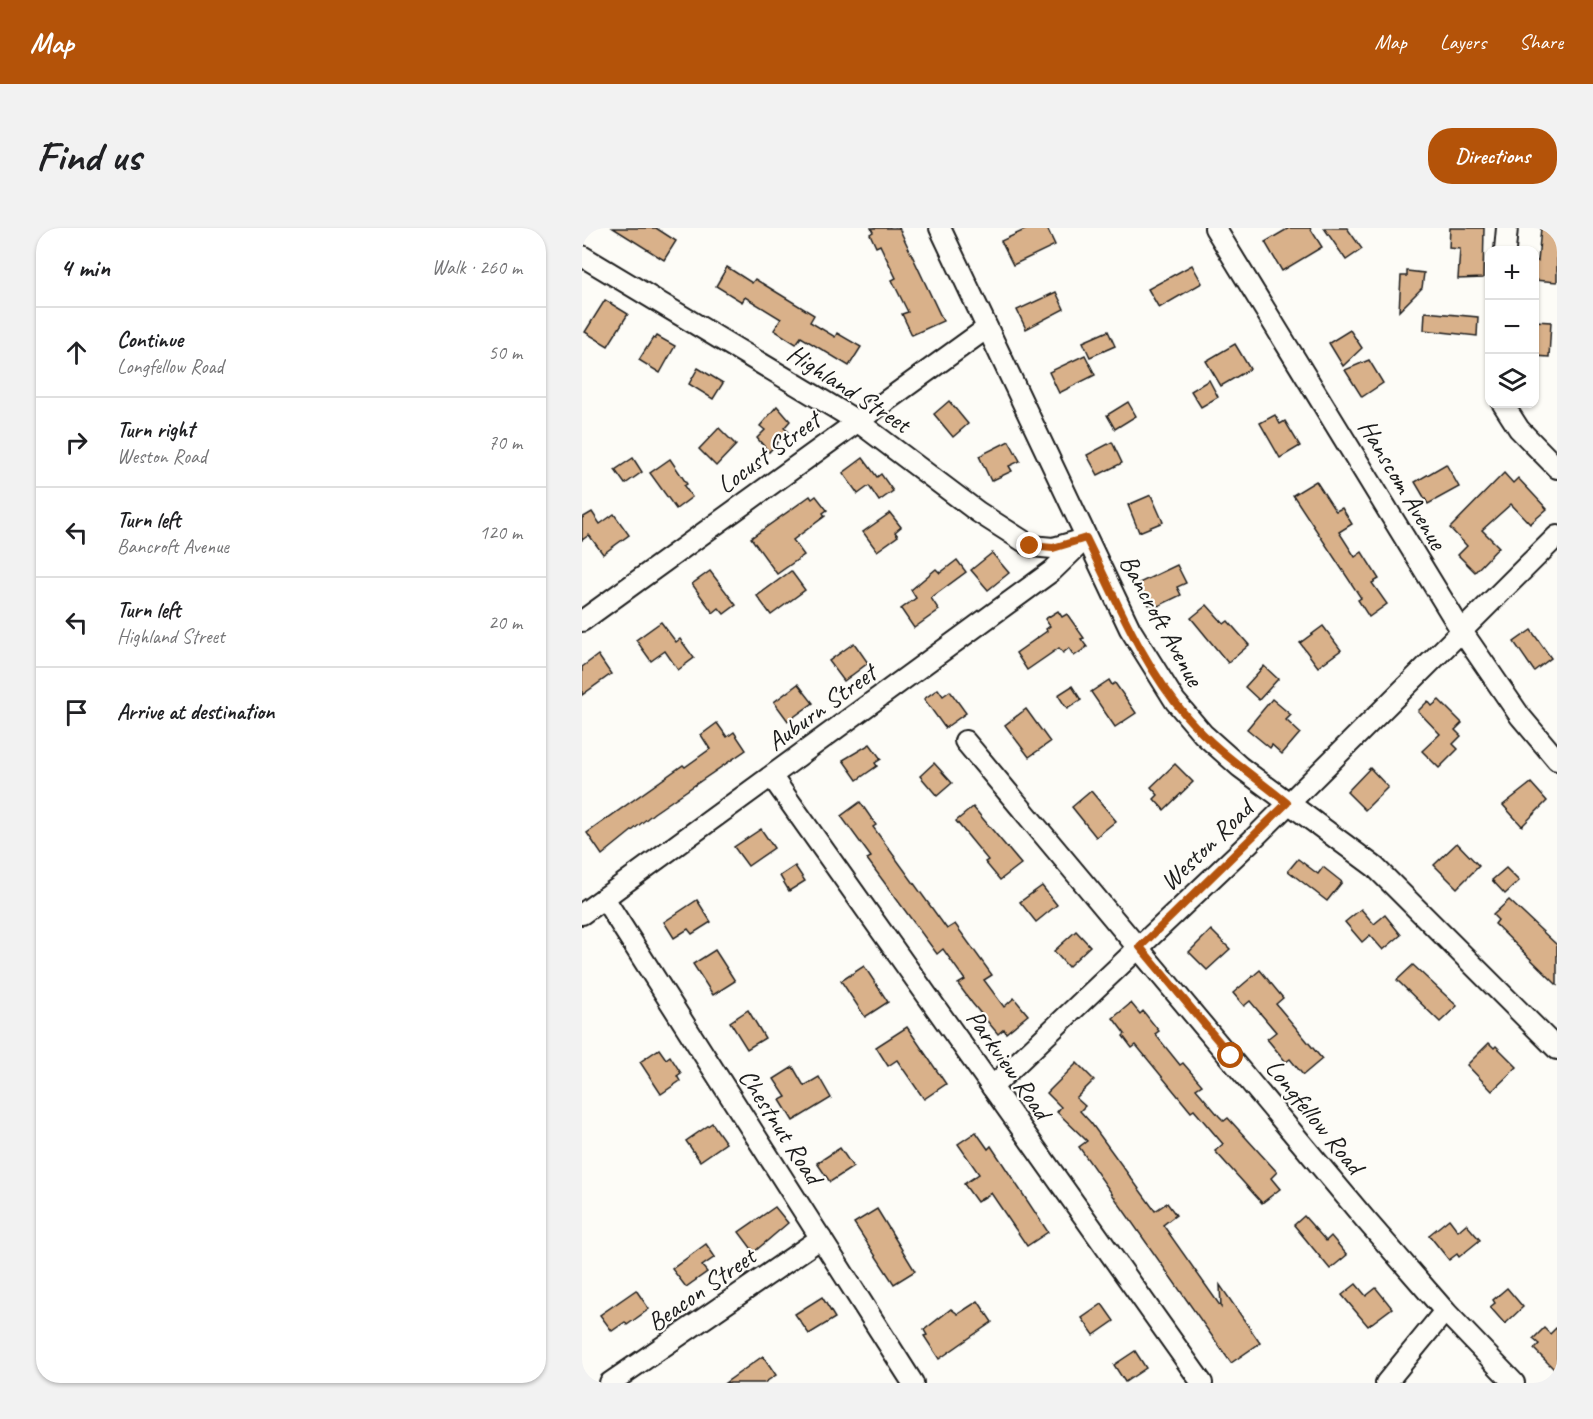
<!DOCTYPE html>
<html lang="en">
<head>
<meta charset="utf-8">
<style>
  :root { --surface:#fff; --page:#f2f2f2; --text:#202124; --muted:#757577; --line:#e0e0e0; --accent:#b45309 }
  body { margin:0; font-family:Caveat,sans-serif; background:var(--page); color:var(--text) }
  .controls { position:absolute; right:18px; top:18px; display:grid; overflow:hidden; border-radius:12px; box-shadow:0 2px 4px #0004 }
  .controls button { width:54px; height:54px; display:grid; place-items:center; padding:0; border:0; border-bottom:2px solid var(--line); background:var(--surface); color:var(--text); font:30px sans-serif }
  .stop { position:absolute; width:18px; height:18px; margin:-14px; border:4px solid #b45309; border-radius:50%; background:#fff }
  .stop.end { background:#b45309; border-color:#fff; box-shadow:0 2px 6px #0008 }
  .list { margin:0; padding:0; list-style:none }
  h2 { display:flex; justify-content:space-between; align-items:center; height:78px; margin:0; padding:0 24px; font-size:26px }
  h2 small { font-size:20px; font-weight:400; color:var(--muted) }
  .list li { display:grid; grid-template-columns:39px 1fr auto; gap:18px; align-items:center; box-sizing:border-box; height:90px; padding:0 24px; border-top:2px solid var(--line) }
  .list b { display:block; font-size:22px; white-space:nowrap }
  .list p { margin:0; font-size:20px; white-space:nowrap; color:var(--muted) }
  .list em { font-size:20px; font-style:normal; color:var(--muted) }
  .icon { flex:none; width:33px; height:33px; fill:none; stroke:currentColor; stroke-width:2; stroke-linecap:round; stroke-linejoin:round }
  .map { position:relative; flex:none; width:975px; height:1155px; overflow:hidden; border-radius:24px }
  header { display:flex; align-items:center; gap:36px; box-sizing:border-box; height:84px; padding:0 30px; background:var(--accent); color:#fff }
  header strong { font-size:28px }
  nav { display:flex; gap:33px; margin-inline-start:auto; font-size:21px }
  .intro { display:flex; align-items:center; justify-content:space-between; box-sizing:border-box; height:144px; padding:0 36px }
  h1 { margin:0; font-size:42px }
  .button { padding:15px 27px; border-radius:24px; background:var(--accent); color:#fff; font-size:21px; font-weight:700 }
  main { display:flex; gap:36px; padding:0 36px }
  aside { flex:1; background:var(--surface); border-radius:24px; box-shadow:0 2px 4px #0004 }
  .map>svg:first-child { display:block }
  .building { fill:#d9b18a; stroke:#1c1c1c; stroke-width:1.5 }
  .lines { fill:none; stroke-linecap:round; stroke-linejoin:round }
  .minor-casing { stroke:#1c1c1c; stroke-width:24 }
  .minor { stroke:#fdfcf7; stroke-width:20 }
  .route { stroke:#b45309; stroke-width:8 }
  .labels { text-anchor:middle; stroke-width:4.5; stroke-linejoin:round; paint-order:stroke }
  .street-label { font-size:26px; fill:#1c1c1c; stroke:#fdfcf7 }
</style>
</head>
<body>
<header>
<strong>Map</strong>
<nav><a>Map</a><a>Layers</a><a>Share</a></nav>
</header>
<div class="intro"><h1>Find us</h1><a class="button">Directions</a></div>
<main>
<aside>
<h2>4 min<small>Walk · 260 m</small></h2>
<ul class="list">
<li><svg class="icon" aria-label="ahead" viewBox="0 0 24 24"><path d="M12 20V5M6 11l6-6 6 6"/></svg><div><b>Continue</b><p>Longfellow Road</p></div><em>50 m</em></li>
<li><svg class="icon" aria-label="right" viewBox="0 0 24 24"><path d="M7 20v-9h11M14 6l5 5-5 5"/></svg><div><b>Turn right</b><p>Weston Road</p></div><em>70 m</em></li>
<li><svg class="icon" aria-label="left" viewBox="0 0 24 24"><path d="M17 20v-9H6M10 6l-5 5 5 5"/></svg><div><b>Turn left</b><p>Bancroft Avenue</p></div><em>120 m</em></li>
<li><svg class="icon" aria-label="left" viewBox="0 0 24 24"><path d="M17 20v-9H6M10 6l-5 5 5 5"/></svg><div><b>Turn left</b><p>Highland Street</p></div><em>20 m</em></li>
<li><svg class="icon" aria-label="arrive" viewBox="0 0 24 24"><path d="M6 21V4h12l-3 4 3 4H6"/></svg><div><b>Arrive at destination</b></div></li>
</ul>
</aside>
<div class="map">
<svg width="975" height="1155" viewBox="0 0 975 1155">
  <rect width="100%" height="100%" fill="#fdfcf7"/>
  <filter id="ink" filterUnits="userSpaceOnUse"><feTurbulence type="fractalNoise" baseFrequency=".0167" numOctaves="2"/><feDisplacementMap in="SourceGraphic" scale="12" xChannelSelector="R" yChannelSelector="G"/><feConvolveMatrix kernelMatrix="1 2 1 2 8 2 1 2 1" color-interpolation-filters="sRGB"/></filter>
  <g filter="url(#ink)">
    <g class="building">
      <polygon points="31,0 74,0 94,13 82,32"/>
      <polygon points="289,0 317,0 361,93 330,107 320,86 326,84 310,52 314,50 298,17 294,19 288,6 291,4"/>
      <polygon points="447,0 465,0 473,17 431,37 419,13"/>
      <polygon points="707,0 728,0 740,19 700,43 683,14"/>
      <polygon points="742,0 765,0 780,21 764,32"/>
      <polygon points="868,0 902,0 901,50 876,51 878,21 867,20"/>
      <polygon points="959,0 975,0 975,54 952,52 952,33 956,33"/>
      <polygon points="610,37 620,55 577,80 566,61"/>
      <polygon points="145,39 170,55 173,51 232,87 228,94 253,109 255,105 279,119 267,138 219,109 214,116 192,102 199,91 163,69 160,74 134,58"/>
      <polygon points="825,43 842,45 840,60 817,83 819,48 825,48"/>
      <polygon points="474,64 482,81 444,101 435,82"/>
      <polygon points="23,72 46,86 26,118 3,104"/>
      <polygon points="843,84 896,89 895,108 842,102"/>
      <polygon points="952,93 969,94 967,129 952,128"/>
      <polygon points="768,102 780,120 761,138 747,115"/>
      <polygon points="526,103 533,118 508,129 501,114"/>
      <polygon points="75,108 93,118 78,145 57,132 71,110 73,111"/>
      <polygon points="653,116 668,141 639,158 624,133"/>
      <polygon points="503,127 513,147 477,165 467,144"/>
      <polygon points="787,132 801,155 780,169 763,142"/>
      <polygon points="116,140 141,155 131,171 107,156"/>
      <polygon points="627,152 636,169 619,179 609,163"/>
      <polygon points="367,173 386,196 371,209 352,186"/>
      <polygon points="546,174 554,188 533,201 525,187"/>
      <polygon points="195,178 208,193 202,200 206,203 187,224 175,210 183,202 178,198"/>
      <polygon points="693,187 698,196 703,193 718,218 698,230 678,195"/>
      <polygon points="137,200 154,217 134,238 117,221"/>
      <polygon points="427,213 438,233 427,238 430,243 409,253 397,228"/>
      <polygon points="530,214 540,235 516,247 505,227"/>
      <polygon points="51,230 60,244 43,256 33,242"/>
      <polygon points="281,230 295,249 299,246 311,263 297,273 287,258 276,266 261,245"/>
      <polygon points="88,231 105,256 102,258 110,269 94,281 68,245"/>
      <polygon points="864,236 877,259 846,276 833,254"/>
      <polygon points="922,245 931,255 936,250 965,281 948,296 929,276 900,302 917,319 893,344 876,327 885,318 868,300"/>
      <polygon points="734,253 752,281 754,283 760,280 770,296 757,304 773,329 780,324 797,351 790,355 805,376 787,389 776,372 779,370 711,267"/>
      <polygon points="569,267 581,294 557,304 546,277"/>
      <polygon points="228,268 230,271 234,268 245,282 241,285 243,288 211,312 222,327 195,346 169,310"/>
      <polygon points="10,284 18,296 32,286 47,307 21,326 7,307 0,312 0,290"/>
      <polygon points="308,285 319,299 313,304 316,308 295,323 281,304"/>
      <polygon points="410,325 427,345 406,362 389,342"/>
      <polygon points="375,332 384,344 349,370 357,382 332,400 319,381 334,370 329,362 354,341 358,345"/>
      <polygon points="595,337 604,355 595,359 599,367 572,380 570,375 567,377 557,355"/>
      <polygon points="128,343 154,377 142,386 137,380 131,385 110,356"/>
      <polygon points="209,343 223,362 189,387 175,368"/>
      <polygon points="625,377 642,396 646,393 667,417 646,435 609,390"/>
      <polygon points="476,383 480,389 485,386 502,410 499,411 505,419 492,428 487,420 481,425 477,420 445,442 434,425 465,403 464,401 468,398 463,391"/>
      <polygon points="79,394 94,414 98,411 112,430 96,442 83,423 69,433 54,412"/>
      <polygon points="741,398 759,422 736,439 718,415"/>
      <polygon points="949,402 969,430 952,443 932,414"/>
      <polygon points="272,415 286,435 262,453 247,433"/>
      <polygon points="16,427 29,446 0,467 0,439"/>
      <polygon points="682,438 696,451 677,472 663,459"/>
      <polygon points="527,452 530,457 533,455 554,485 533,499 509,464"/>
      <polygon points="216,456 231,475 206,493 192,474"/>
      <polygon points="490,458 499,472 485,481 476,467"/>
      <polygon points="356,461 361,468 368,463 384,485 363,500 342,471"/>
      <polygon points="690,471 709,487 704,492 718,505 700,526 690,517 688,520 665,501"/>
      <polygon points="857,472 880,495 873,502 879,508 871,516 876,521 857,540 840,523 858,506 836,483 846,473 850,478"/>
      <polygon points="444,481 468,514 447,529 423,497"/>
      <polygon points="135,495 145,509 152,504 164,522 72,585 20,627 5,605 101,537 103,539 128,521 119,507"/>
      <polygon points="288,516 299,531 293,535 295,538 275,552 261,532"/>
      <polygon points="352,535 370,555 355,568 338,548"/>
      <polygon points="593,536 611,554 582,582 572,571 576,567 569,559"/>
      <polygon points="788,540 806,559 783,582 765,564"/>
      <polygon points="949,555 965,573 940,598 921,577"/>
      <polygon points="509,563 534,593 514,609 490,579"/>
      <polygon points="278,574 294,597 291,599 365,701 373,696 410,747 402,752 422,779 432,770 446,787 424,805 422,801 416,806 390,775 376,756 383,752 361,721 355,726 285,631 289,629 259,588"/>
      <polygon points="391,579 439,636 418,652 403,634 406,632 374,593"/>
      <polygon points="179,601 192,620 166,638 152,619"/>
      <polygon points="875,615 897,638 875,660 852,637"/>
      <polygon points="716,631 736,646 741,639 760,654 745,673 706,643"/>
      <polygon points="213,638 223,653 207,663 198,648"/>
      <polygon points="924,640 937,653 923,666 910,652"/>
      <polygon points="460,658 475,677 454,694 438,674"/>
      <polygon points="115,672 129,694 110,706 106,701 92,710 82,694"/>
      <polygon points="927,672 975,717 975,757 913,696 916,692 911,687"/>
      <polygon points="779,681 792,696 803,687 819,707 801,722 788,707 780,714 763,694"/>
      <polygon points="629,702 648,721 625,742 607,724"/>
      <polygon points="494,703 508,718 486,739 472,723"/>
      <polygon points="133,722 153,753 131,767 111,736"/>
      <polygon points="831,737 875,778 858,794 815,752"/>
      <polygon points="282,738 306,774 283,789 259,753"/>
      <polygon points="678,742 701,770 694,776 740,831 721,847 708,831 704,834 685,811 694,804 668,773 662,778 651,765"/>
      <polygon points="549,775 558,786 561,783 577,803 573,806 598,837 601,835 620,857 614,861 637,888 642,893 646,890 695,944 689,950 698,961 680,975 633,923 641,916 612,882 609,884 554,817 550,820 541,808 543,806 531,790"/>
      <polygon points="166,782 183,810 165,821 148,794"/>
      <polygon points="325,799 364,856 342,871 315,832 306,838 294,819"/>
      <polygon points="907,815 912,820 914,818 935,839 910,863 885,837"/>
      <polygon points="77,821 84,831 88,828 99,845 95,848 98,853 79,866 58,834"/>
      <polygon points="495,835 512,852 494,870 503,878 498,883 509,895 573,983 585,975 594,987 581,997 639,1079 638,1057 678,1115 649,1135 497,919 505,913 475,884 479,879 465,865"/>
      <polygon points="211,839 222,858 237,849 249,870 211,893 198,872 204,869 192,851"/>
      <polygon points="130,895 144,915 118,933 104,913"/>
      <polygon points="394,904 406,921 409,918 466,1004 445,1018 409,965 395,974 382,956 397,946 376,916"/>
      <polygon points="258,920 271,939 248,954 235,935"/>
      <polygon points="193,979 206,995 172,1024 157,1004"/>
      <polygon points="295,981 333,1043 312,1056 272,995"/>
      <polygon points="722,988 744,1013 749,1008 765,1027 748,1041 712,997"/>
      <polygon points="867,991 876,1003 884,996 898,1012 877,1029 875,1026 867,1032 847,1007"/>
      <polygon points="124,1016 133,1029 120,1038 125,1044 104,1059 90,1041"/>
      <polygon points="774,1056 784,1068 794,1060 810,1080 786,1098 760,1067"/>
      <polygon points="925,1060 941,1079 923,1096 908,1079 913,1075 911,1072"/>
      <polygon points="54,1062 67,1081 45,1097 43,1094 30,1103 18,1087"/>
      <polygon points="240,1069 253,1090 227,1106 213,1086"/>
      <polygon points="396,1073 410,1094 357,1131 342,1108 345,1107 342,1102 369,1081 376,1086"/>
      <polygon points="520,1076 532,1093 512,1107 500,1090"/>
      <polygon points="975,1099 975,1144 952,1121 957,1116 951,1111 962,1100 968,1106"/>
      <polygon points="553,1123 564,1140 543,1154 532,1137"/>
      <polygon points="181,1128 194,1147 182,1155 143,1155"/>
    </g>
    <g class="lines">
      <g class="minor-casing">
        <g id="minor">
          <polyline points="358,0 548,401 593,473 621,506 658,539 793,639 975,821"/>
          <polyline points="633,0 879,402 938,488 975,532"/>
          <polyline points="923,22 925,0"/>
          <polyline points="0,28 275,193 396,284 449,318 471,320 499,312"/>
          <polyline points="921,176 937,201 975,240"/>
          <polyline points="0,393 405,100"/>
          <polyline points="383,513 782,990 863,1083 932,1155"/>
          <polyline points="190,549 620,1155"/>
          <polyline points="22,670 331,1155"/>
          <polyline points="0,686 470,343 504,310"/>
          <polyline points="410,859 668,614 975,308"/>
          <polyline points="28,1155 239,1010"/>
          <polyline points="804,1155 863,1083"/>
        </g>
      </g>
      <use href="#minor" class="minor"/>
    </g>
  </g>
  <g class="lines" filter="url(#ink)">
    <path class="route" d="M448,318L471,320L504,310C534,371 560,437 605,489C634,523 671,547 705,575L558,719L649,828"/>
  </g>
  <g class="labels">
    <g class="street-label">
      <text transform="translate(267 160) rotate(33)" y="9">Highland Street</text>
      <text transform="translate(186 224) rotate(-36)" y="9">Locust Street</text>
      <text transform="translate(821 256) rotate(59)" y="9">Hanscom Avenue</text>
      <text transform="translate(580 392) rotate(61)" y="9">Bancroft Avenue</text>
      <text transform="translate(239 479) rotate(-36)" y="9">Auburn Street</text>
      <text transform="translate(624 617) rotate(-44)" y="9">Weston Road</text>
      <text transform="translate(427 836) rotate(55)" y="9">Parkview Road</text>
      <text transform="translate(733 888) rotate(51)" y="9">Longfellow Road</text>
      <text transform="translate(199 898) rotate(57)" y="9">Chestnut Road</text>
      <text transform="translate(119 1061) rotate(-35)" y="9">Beacon Street</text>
    </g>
  </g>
</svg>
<div class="controls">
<button>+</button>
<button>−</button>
<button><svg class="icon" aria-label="layers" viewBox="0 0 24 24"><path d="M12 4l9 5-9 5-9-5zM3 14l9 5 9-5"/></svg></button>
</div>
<div class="stop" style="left:649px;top:828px"></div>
<div class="stop end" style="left:448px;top:318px"></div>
</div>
</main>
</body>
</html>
